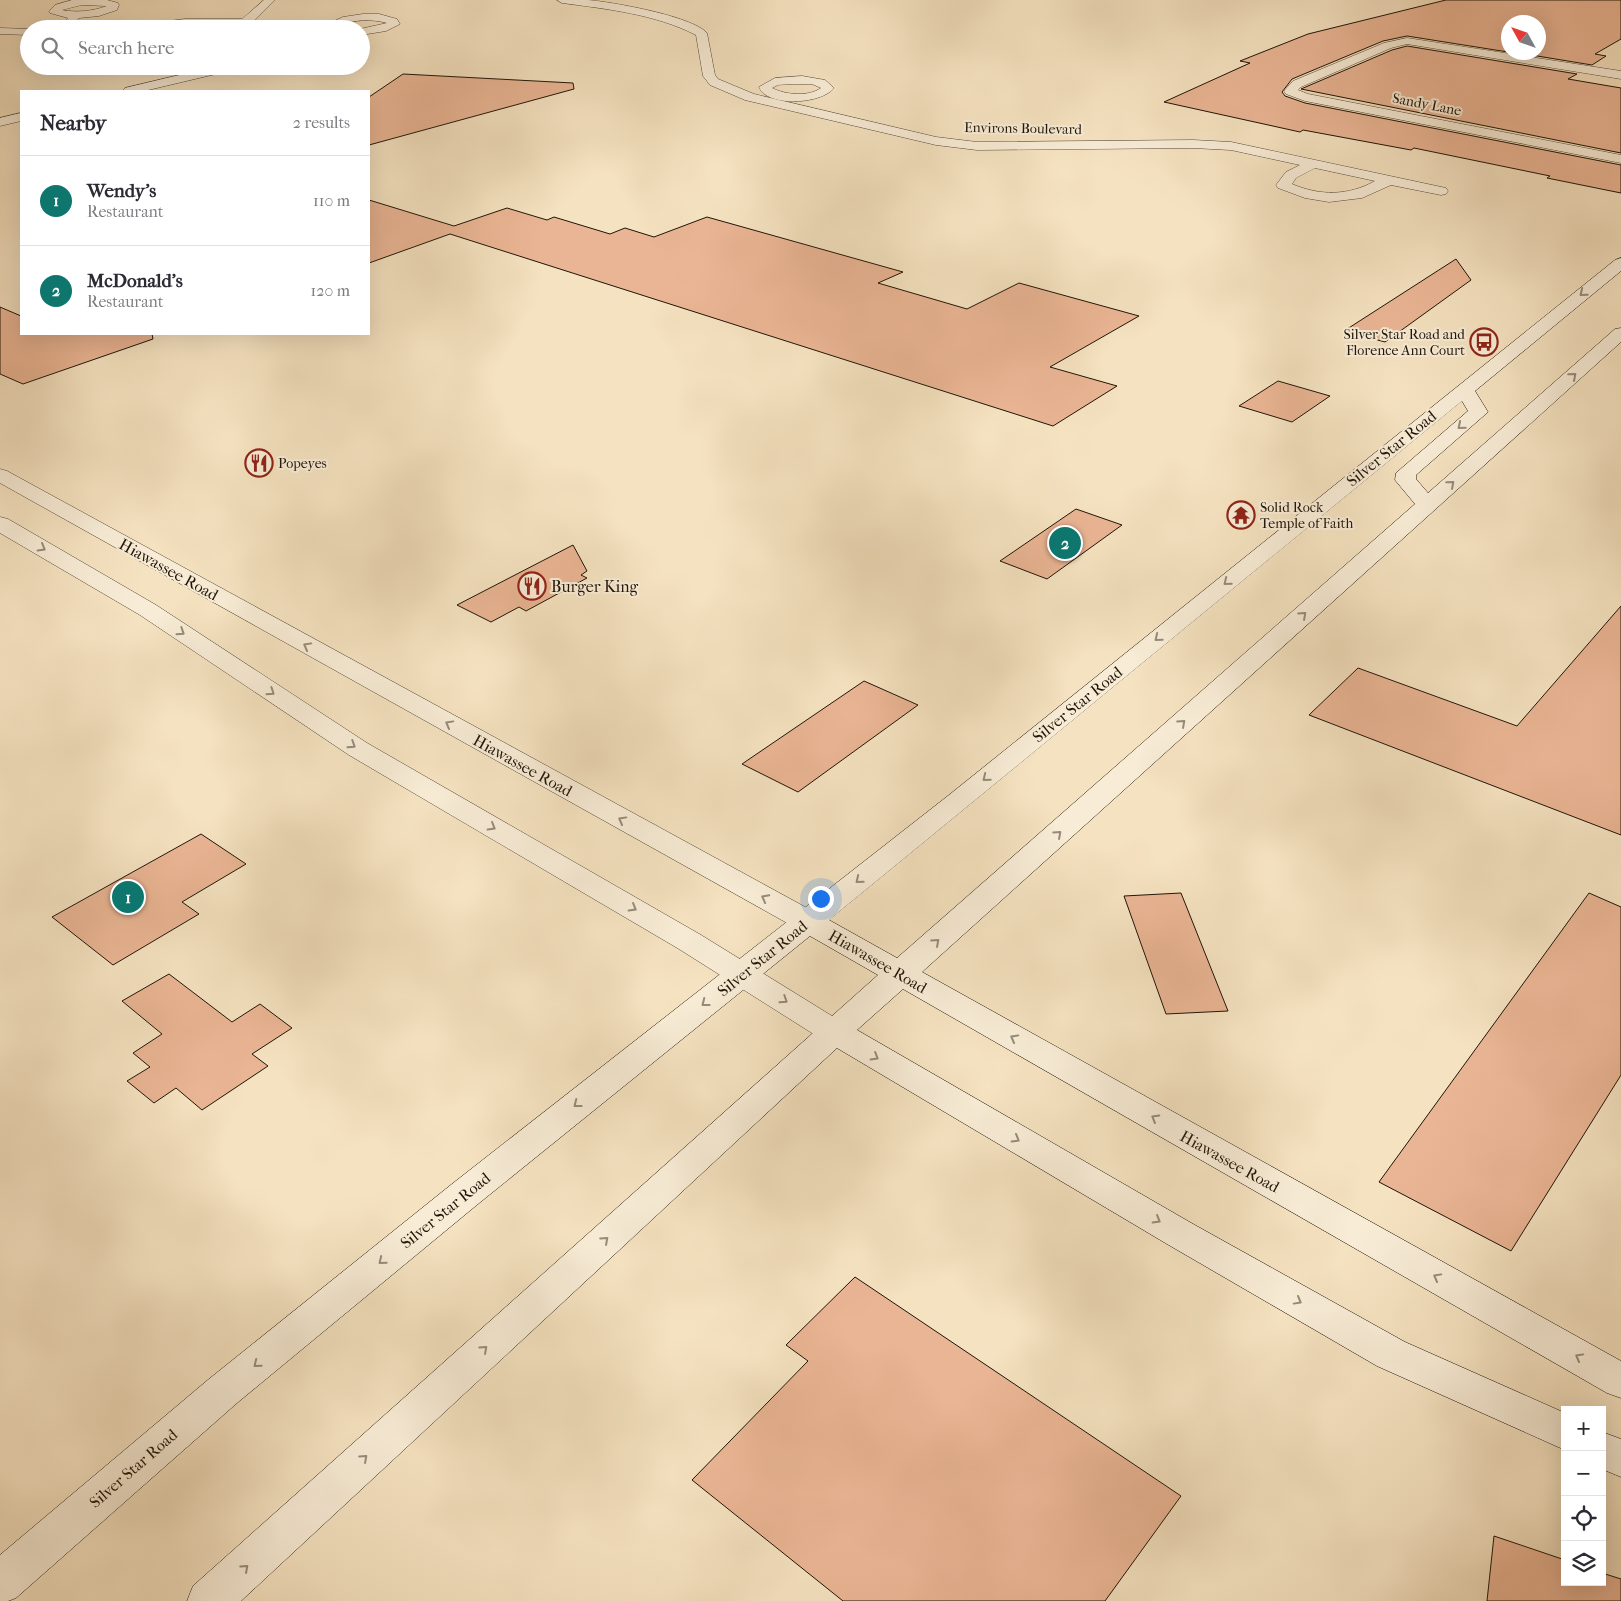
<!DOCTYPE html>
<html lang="en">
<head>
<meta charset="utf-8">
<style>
  :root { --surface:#fff; --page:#f7f7f7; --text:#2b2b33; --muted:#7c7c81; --line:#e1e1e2; --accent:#0f766e }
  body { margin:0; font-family:"IM FELL French Canon",serif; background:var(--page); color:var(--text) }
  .controls { position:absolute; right:15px; bottom:15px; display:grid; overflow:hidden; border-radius:0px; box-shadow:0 5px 20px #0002 }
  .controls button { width:45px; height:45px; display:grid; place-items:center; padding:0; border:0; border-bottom:1px solid var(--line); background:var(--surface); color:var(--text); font:25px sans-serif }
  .compass { position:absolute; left:1501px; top:15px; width:45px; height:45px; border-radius:50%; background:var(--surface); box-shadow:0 5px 20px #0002; rotate:310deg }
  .you { position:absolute; left:820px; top:898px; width:18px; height:18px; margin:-12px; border:4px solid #fff; border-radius:50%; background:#1a73e8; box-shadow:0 0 0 8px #1a73e833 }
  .badge { display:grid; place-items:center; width:32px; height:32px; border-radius:50%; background:var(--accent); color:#fff; font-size:16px; font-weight:700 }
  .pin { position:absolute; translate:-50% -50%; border:2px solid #fff; box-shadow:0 1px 5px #0006 }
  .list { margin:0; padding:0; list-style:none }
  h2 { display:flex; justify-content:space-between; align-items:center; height:65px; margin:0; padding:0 20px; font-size:21px }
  h2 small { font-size:16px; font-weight:400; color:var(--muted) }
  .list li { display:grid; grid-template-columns:32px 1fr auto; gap:15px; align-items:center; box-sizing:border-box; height:90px; padding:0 20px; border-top:1px solid var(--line) }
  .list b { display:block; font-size:19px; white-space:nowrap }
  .list p { margin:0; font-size:16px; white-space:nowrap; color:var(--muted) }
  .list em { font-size:16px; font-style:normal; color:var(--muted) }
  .icon { flex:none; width:28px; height:28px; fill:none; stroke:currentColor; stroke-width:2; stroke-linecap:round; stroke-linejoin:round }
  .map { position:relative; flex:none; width:1621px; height:1601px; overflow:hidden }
  .search { position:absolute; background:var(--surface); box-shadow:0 5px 20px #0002; left:20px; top:20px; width:350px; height:55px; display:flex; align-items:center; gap:12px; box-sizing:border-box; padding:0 18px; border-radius:28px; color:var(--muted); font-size:19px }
  .panel { position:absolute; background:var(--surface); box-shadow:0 5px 20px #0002; left:20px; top:90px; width:350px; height:245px; border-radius:0px }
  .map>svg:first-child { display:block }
  .building { fill:#eab594; stroke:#1f1407 }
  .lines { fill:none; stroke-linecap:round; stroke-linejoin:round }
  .minor-casing { stroke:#544835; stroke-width:1 }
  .tertiary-casing { stroke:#544835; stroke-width:1 }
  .secondary-casing { stroke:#1f1407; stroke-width:1 }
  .minor { fill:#f8ecd6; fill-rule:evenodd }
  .tertiary { fill:#f8ecd6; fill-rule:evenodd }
  .secondary { fill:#f8ecd6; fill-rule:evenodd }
  .oneway { stroke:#968b79 }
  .labels { text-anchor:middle; stroke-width:4; stroke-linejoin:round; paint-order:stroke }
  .far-street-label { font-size:14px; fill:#1f1407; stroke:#f8ecd6 }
  .far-poi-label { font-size:14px; fill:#1f1407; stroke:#f8ecd6; text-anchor:start }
  .street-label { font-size:16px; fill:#1f1407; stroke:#f8ecd6 }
  .poi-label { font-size:16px; fill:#1f1407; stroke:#f8ecd6; text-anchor:start }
</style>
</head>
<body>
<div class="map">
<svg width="1621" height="1601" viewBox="0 0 1621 1601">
  <rect width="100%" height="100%" fill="#f5e2c0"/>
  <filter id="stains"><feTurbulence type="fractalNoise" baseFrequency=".004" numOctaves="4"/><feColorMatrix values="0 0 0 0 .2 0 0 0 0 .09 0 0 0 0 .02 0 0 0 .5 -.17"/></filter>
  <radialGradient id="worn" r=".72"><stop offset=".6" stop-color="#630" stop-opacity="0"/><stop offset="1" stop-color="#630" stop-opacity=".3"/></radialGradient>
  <g class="building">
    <polygon points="1446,0 1621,0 1621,39 1595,54 1606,56 1592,65 1513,52 1538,52 1538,22 1508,22 1508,52 1407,36 1383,41 1292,79 1282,92 1285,96 1305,103 1621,165 1621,193 1547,178 1550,176 1414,148 1411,150 1303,130 1300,132 1164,102 1250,63 1240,61 1308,34"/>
    <polygon points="1407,46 1577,74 1568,79 1621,88 1621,153 1301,89 1392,50"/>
    <polygon points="403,74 573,83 574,89 369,145 369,97"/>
    <polygon points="369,200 454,226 507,208 547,220 554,217 610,234 625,228 654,237 707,217 903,272 878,283 967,309 1019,283 1139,316 1050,367 1117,386 1053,426 450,234 369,263"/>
    <polygon points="1456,259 1471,280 1385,342 1344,331"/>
    <polygon points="0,307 21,316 21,334 152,334 153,339 23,384 0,374"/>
    <polygon points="1278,381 1330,396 1292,422 1239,406"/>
    <polygon points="1076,509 1122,525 1047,579 1000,561"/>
    <polygon points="573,545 587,571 581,575 587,578 526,611 519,607 491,622 457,605"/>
    <polygon points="1621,606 1621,835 1309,715 1358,668 1517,726"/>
    <polygon points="864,681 918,705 798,792 742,764"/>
    <polygon points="201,834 246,864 182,902 199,914 113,965 52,917"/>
    <polygon points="1181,893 1228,1011 1166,1014 1124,896"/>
    <polygon points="1589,893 1621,907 1621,1075 1511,1251 1379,1182"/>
    <polygon points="169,974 232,1022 260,1004 292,1028 252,1054 268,1066 202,1110 176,1088 154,1103 127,1081 150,1067 133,1053 162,1034 122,1001"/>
    <polygon points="855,1277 1181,1496 1105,1601 843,1601 692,1480 808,1361 786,1345"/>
    <polygon points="1494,1536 1565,1560 1565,1582 1602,1582 1602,1573 1621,1579 1621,1601 1487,1601"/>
  </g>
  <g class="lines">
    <g class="minor-casing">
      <g id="minor">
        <path d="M72,0H107L118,3L119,5L117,10L99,16L79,18L69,29H58L68,18L50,13L49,11L55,5ZM82,5L107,6C93,11 77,13 62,10Z"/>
        <path d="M264,0H275L251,24L332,22L343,17L363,14H379L397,19L400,24L386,31L361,35L360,29L387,23C372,19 354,19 340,26L342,29H243L241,25H185L158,29H124L129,26L185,19H242Z"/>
        <path d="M557,0C567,0 578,0 588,0C612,2 692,16 707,33L715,75L718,79L754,94L936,137L977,142L1193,140L1231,142L1446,188L1448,191L1446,194L1441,195L1391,185L1362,198L1329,202L1305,198L1278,188L1276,185L1286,172L1300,165L1231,150L1193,148L977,150L936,145L745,100L710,85L703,76L696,35C655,14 607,9 562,3ZM1315,168L1375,181C1348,196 1320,196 1292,184L1296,178Z"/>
        <polygon points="0,28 30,29 29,35 0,34"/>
        <polygon points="1407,38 1621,71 1621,79 1407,44 1391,48 1301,87 1298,90 1308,94 1621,155 1621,163 1305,101 1286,94 1284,91 1293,81 1384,43"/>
        <polygon points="217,66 239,66 237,69 144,91 123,91 125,88"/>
        <path d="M802,76L825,80L834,88C822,104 767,108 759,87L775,78ZM793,84H812L821,88C808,97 786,95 772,88L778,85Z"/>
        <polygon points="21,113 21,121 0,126 0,118"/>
      </g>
    </g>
    <g class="tertiary-casing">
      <g id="tertiary">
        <polygon points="0,469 7,471 818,914 822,921 818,928 807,931 796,928 0,483"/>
        <polygon points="0,517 8,519 156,605 367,743 701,935 845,1024 850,1032 845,1040 834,1043 823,1040 679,949 349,755 140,615 0,533"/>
      </g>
    </g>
    <g class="secondary-casing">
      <g id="secondary">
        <path d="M1621,258V271L1475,391L1488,412L1416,475V479L1428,493L1615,329L1621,328V342L922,972L1621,1361V1398L1607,1393L903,989L857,1030L1193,1224L1405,1342L1565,1413V1450L1377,1366L1167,1244L837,1048L241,1601H187L193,1586L878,975L810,936L478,1204L237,1403L16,1598L8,1601H0V1555L209,1379L452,1184L949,795L1615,260ZM1462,401L1468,411L1396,473L1395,480L1415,504L897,958L829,920Z"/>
        <polygon points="1602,1432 1621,1439 1621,1477 1602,1469"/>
      </g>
    </g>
    <use href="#minor" class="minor"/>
    <use href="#tertiary" class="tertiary"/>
    <use href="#secondary" class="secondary"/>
  </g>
  <defs><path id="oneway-chevron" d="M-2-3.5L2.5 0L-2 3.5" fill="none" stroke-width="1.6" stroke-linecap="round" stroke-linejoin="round" transform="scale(1.25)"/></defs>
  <g class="oneway">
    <use href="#oneway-chevron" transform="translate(1583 293) rotate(141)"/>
    <use href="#oneway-chevron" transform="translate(1573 376) rotate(-41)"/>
    <use href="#oneway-chevron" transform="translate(1461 426) rotate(140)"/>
    <use href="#oneway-chevron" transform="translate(1451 484) rotate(-41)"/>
    <use href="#oneway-chevron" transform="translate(42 548) rotate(30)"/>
    <use href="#oneway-chevron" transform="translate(1227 582) rotate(141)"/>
    <use href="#oneway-chevron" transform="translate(1303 615) rotate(-42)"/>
    <use href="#oneway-chevron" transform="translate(181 632) rotate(33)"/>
    <use href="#oneway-chevron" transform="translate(1158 638) rotate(141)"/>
    <use href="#oneway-chevron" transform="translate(307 646) rotate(-151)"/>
    <use href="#oneway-chevron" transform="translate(271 692) rotate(34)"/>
    <use href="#oneway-chevron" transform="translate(1182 723) rotate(-42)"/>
    <use href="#oneway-chevron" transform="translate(449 724) rotate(-151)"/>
    <use href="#oneway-chevron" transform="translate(352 745) rotate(33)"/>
    <use href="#oneway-chevron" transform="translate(986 778) rotate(141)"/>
    <use href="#oneway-chevron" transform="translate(622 820) rotate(-151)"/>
    <use href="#oneway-chevron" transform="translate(492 827) rotate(30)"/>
    <use href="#oneway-chevron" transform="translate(1058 834) rotate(-42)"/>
    <use href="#oneway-chevron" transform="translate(859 880) rotate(141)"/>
    <use href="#oneway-chevron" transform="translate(765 898) rotate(-152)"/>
    <use href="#oneway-chevron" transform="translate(633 908) rotate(30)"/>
    <use href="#oneway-chevron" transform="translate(936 942) rotate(-42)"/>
    <use href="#oneway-chevron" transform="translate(784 1000) rotate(33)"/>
    <use href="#oneway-chevron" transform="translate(705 1003) rotate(142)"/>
    <use href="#oneway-chevron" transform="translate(1014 1038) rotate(-151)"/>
    <use href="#oneway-chevron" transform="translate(875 1057) rotate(31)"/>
    <use href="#oneway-chevron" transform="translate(577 1104) rotate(142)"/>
    <use href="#oneway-chevron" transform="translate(1155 1118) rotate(-150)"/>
    <use href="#oneway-chevron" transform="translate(1016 1139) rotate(30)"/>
    <use href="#oneway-chevron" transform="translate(1157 1220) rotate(30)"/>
    <use href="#oneway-chevron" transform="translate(605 1240) rotate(-42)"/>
    <use href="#oneway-chevron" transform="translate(382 1261) rotate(141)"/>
    <use href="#oneway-chevron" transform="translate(1437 1277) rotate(-151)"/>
    <use href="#oneway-chevron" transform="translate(1298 1301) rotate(29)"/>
    <use href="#oneway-chevron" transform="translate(484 1349) rotate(-42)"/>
    <use href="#oneway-chevron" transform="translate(1579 1357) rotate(-151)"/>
    <use href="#oneway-chevron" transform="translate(257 1364) rotate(141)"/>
    <use href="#oneway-chevron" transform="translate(364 1458) rotate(-42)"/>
    <use href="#oneway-chevron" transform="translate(245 1568) rotate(-42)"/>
  </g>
  <defs>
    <g id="bus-ring" transform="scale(1.4375)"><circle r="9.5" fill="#f8ecd6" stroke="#8f2418" stroke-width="1.5"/><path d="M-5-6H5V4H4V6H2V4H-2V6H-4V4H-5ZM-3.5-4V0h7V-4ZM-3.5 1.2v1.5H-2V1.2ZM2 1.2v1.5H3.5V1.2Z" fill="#8f2418"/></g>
    <g id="restaurant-ring" transform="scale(1.4375)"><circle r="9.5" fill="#f8ecd6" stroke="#8f2418" stroke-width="1.5"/><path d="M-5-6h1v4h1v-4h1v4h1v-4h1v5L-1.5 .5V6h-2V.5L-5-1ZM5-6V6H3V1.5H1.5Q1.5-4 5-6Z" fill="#8f2418"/></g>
    <g id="temple-ring" transform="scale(1.4375)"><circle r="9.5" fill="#f8ecd6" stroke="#8f2418" stroke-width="1.5"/><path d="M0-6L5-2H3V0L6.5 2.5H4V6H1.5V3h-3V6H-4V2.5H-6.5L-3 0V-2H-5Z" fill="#8f2418"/></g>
  </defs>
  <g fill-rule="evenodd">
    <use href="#bus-ring" x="1484" y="342"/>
    <use href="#restaurant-ring" x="259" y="463"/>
    <use href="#temple-ring" x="1241" y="515"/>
    <use href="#restaurant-ring" x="532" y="586"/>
  </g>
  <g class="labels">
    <g class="far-street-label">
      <text transform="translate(1427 104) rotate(11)" y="5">Sandy Lane</text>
      <text transform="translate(1023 128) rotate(1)" y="5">Environs Boulevard</text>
    </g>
    <g class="far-poi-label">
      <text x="1465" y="339" text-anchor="end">Silver Star Road and<tspan x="1465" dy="16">Florence Ann Court</tspan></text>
      <text x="278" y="468">Popeyes</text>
      <text x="1260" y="512">Solid Rock<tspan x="1260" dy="16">Temple of Faith</tspan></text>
    </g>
    <g class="street-label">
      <text transform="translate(1391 448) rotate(-39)" y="6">Silver Star Road</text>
      <text transform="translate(169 569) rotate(29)" y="6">Hiawassee Road</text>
      <text transform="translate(1077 704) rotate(-39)" y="6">Silver Star Road</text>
      <text transform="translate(523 765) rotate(29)" y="6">Hiawassee Road</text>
      <text transform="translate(762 958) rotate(-39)" y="6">Silver Star Road</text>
      <text transform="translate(878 961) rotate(30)" y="6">Hiawassee Road</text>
      <text transform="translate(1230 1161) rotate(29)" y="6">Hiawassee Road</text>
      <text transform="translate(445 1210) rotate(-39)" y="6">Silver Star Road</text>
      <text transform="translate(133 1468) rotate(-41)" y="6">Silver Star Road</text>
    </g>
    <g class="poi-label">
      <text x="551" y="592">Burger King</text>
    </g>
  </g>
  <rect width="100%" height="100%" filter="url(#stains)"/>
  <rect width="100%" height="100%" fill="url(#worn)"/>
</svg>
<div class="controls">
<button>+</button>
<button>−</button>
<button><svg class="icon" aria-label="locate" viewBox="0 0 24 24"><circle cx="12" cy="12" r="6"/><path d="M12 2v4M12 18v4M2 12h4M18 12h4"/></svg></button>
<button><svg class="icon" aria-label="layers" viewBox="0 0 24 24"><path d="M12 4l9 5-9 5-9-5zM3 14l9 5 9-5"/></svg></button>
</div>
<svg class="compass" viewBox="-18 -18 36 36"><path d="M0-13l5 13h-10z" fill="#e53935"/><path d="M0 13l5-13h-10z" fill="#7c7c81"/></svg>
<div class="you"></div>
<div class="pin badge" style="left:128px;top:897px">1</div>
<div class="pin badge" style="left:1065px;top:543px">2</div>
<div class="search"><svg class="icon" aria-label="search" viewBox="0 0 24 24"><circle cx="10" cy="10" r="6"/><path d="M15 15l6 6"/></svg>Search here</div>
<section class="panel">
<h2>Nearby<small>2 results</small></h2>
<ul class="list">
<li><span class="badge">1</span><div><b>Wendy's</b><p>Restaurant</p></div><em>110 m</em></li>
<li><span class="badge">2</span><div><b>McDonald's</b><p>Restaurant</p></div><em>120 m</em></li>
</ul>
</section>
</div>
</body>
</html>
